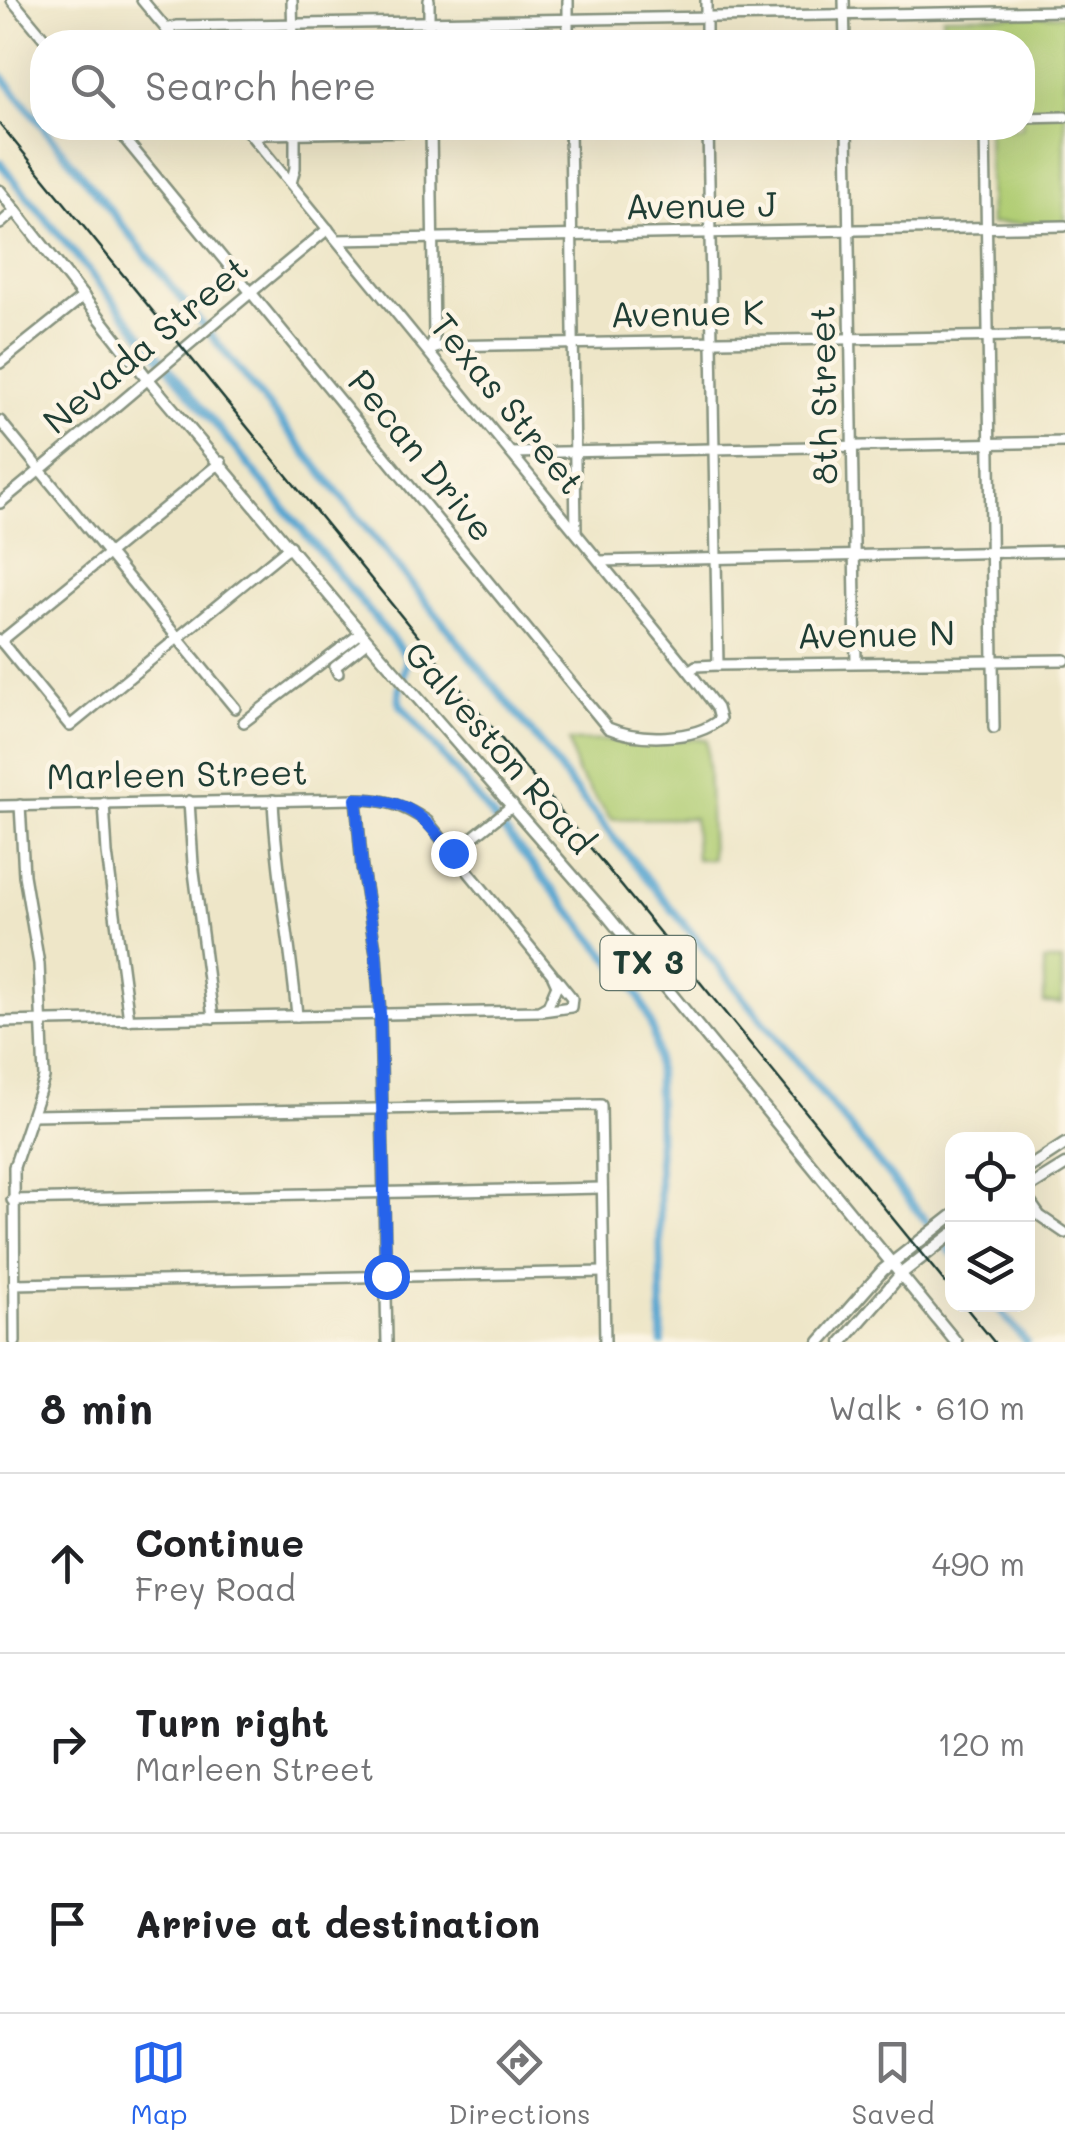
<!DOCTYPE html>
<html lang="en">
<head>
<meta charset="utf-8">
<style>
  :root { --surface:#fff; --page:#f6f6f6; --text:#202124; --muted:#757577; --line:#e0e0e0; --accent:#2563eb }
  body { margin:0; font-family:Mali,sans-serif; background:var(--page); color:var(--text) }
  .controls { position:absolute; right:30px; bottom:30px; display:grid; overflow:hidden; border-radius:20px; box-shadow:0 10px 40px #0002 }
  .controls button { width:90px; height:90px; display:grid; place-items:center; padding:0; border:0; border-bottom:2px solid var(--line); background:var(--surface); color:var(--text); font:50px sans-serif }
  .stop { position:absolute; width:30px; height:30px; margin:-22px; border:8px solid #2563eb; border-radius:50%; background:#fff }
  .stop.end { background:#2563eb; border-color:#fff; box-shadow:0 2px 10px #0008 }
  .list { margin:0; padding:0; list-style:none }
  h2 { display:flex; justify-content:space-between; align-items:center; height:130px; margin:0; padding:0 40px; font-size:42px }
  h2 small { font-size:32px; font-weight:400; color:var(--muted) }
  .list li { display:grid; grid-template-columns:65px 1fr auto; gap:30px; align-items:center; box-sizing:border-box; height:180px; padding:0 40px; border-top:2px solid var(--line) }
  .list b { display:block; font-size:38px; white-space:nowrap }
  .list p { margin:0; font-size:32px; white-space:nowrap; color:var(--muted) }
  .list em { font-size:32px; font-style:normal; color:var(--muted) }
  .icon { flex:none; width:55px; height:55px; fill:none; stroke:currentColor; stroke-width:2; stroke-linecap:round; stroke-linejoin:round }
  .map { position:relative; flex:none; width:1065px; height:1342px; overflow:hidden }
  .search { position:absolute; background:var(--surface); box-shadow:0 10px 40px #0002; left:30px; right:30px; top:30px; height:110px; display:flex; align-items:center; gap:25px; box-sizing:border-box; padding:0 35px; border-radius:40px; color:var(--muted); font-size:38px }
  .sheet { height:670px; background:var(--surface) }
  nav { display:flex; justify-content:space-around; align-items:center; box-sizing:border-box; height:140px; border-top:2px solid var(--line); background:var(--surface); font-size:28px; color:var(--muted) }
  nav a { display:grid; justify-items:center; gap:5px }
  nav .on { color:var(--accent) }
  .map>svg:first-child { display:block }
  .green { fill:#b1cd74; stroke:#688554; stroke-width:2.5 }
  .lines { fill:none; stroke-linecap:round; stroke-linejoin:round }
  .canal { stroke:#57a5d0; stroke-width:8 }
  .minor-casing { stroke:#86927e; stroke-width:14 }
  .major-casing { stroke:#86927e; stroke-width:15 }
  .minor { stroke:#fff; stroke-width:9 }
  .major { stroke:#fff; stroke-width:10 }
  .rail { stroke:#1f3d34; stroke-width:2.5 }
  .route { stroke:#2563eb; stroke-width:12 }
  .labels { text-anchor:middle; stroke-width:9; stroke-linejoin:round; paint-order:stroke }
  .shield { fill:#fcf5e5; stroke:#617469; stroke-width:2.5 }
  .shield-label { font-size:32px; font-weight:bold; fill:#1f3d34 }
  .street-label { font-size:35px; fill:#1f3d34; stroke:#fcf5e5 }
</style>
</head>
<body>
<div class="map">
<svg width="1065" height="1342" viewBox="0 0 1065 1342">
  <rect width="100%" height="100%" fill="#fcf5e5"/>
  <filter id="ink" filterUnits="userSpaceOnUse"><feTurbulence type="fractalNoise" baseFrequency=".01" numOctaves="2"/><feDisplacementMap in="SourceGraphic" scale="20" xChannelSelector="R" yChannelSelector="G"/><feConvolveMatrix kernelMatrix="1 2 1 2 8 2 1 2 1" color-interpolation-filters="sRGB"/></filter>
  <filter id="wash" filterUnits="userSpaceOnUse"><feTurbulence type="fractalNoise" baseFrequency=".0048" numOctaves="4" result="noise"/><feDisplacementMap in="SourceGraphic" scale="40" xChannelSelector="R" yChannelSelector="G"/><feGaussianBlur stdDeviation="2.25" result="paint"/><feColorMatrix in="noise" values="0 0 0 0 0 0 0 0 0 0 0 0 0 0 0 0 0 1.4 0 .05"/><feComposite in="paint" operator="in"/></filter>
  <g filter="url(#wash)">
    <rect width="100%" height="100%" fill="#eee6c8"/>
    <g class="green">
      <polygon points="1065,15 1065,223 990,224 988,128 1022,128 1022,42 943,42 943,16"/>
      <polygon points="707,739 712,859 696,859 694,818 611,819 577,773 569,741"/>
      <rect x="1044" y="961" width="18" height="42"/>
    </g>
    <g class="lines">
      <g class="canal">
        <polyline points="0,74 42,125"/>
        <polyline points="44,128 544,748 571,785 952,1253"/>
        <path d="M0,163L406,656C408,674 395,687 400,704L635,990C649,1013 655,1032 657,1059L662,1342"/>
        <polyline points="995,1304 1026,1342"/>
      </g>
    </g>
  </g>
  <g filter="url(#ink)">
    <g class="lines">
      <g class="minor-casing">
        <g id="minor">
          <polyline points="12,0 47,42"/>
          <polyline points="142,0 177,42"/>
          <polyline points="292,0 293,42"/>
          <polyline points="429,0 429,42"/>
          <polyline points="568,0 568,42"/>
          <polyline points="706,0 706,42"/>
          <polyline points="844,0 845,42"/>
          <polyline points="166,29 177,26 1065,11"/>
          <polyline points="1022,118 1065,117"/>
          <path d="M116,128L608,728C638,741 695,741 720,719L717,708L689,671L245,128"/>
          <polyline points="570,128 576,532"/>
          <polyline points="708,128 718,665"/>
          <polyline points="847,128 856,662"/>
          <polyline points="985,128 994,728"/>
          <polyline points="254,138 264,134 574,128"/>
          <polyline points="291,183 295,168 295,130"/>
          <polyline points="0,224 16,210"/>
          <polyline points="338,240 1065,226"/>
          <polyline points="430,350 442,346 1065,335"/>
          <polyline points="430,350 434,339 431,128"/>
          <polyline points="0,363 84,296"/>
          <polyline points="0,421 235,708"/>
          <polyline points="511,453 1065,442"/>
          <path d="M0,503C110,413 217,319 328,229"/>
          <polyline points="600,561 1065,551"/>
          <polyline points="0,640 70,726 290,546"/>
          <polyline points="0,642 221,462"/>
          <polyline points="689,671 696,666 718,665 1065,660"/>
          <polyline points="338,673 335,667 368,641"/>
          <polyline points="244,722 361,633"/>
          <polyline points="356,799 362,868 376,954 380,1014 387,1342"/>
          <path d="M273,800C276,873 291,944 297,1016"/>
          <polyline points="189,801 193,864 213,1018"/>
          <polyline points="104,803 107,853 129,1020"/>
          <path d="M0,806L356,799C385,799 403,805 427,821L552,974L557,985L548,1006L539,1011L0,1022"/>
          <polyline points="453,853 513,805"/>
          <polyline points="542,1011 571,1007 572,998 556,978"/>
          <polyline points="32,1115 601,1105 605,1342"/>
          <polyline points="1028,1199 1040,1216 1065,1233"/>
          <polyline points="12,1200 602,1188"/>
          <polyline points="14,1284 604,1272"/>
          <polyline points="15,1342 14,1167 44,1078 39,964 24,875 20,805"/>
        </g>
      </g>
      <g class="major-casing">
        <g id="major">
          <polyline points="0,191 147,378 361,633 606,914 956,1342"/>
          <polyline points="1028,1168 1065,1144"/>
          <polyline points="1028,1188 1065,1165"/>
          <polyline points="820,1342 883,1270 952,1216"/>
          <polyline points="842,1342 902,1273 952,1234"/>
        </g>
      </g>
      <use href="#minor" class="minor"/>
      <use href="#major" class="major"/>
      <g class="rail">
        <polyline points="0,124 952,1291"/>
        <polyline points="963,1304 994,1342"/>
      </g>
    </g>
  </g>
  <g class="lines" filter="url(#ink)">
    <path class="route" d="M386,1276L380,1014L376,954L362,868L356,799C407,799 423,815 453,853"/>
  </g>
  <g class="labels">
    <rect class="shield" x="600.5" y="936" width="95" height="54" rx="8"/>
    <g class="shield-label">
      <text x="648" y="974">TX 3</text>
    </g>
    <g class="street-label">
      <text transform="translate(701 206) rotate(-1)" y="12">Avenue J</text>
      <text transform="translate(687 314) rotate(-1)" y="12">Avenue K</text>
      <text transform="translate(146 345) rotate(-40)" y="12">Nevada Street</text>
      <text transform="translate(824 395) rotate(-91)" y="12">8th Street</text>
      <text transform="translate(507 404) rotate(51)" y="12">Texas Street</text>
      <text transform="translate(421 456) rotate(51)" y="12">Pecan Drive</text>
      <text transform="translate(876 635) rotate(-1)" y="12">Avenue N</text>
      <text transform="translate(499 748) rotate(49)" y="12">Galveston Road</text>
      <text transform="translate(177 775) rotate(-1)" y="12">Marleen Street</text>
    </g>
  </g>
</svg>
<div class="controls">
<button><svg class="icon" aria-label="locate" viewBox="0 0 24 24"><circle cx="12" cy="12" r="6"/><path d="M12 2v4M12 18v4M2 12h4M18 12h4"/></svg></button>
<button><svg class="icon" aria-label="layers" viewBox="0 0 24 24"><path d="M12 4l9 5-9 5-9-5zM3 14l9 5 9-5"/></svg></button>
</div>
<div class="stop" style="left:386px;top:1276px"></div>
<div class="stop end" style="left:453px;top:853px"></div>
<div class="search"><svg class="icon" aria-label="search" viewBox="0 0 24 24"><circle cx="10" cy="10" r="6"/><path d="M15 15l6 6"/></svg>Search here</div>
</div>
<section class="sheet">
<h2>8 min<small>Walk · 610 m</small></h2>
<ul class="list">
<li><svg class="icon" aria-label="ahead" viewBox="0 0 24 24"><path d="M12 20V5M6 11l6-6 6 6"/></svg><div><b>Continue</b><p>Frey Road</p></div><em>490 m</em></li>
<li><svg class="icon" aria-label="right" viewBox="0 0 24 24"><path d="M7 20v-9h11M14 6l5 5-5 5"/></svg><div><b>Turn right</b><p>Marleen Street</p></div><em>120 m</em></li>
<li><svg class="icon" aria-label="arrive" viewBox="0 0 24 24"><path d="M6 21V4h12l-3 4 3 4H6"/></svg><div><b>Arrive at destination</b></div></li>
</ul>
</section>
<nav>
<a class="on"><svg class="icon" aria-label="map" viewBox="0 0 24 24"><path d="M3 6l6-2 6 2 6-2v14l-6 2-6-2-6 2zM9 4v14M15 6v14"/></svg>Map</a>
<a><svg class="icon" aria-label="directions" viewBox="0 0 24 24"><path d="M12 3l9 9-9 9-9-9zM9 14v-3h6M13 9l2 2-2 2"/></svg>Directions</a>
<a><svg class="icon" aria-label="saved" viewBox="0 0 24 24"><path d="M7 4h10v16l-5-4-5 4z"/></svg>Saved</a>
</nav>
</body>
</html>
